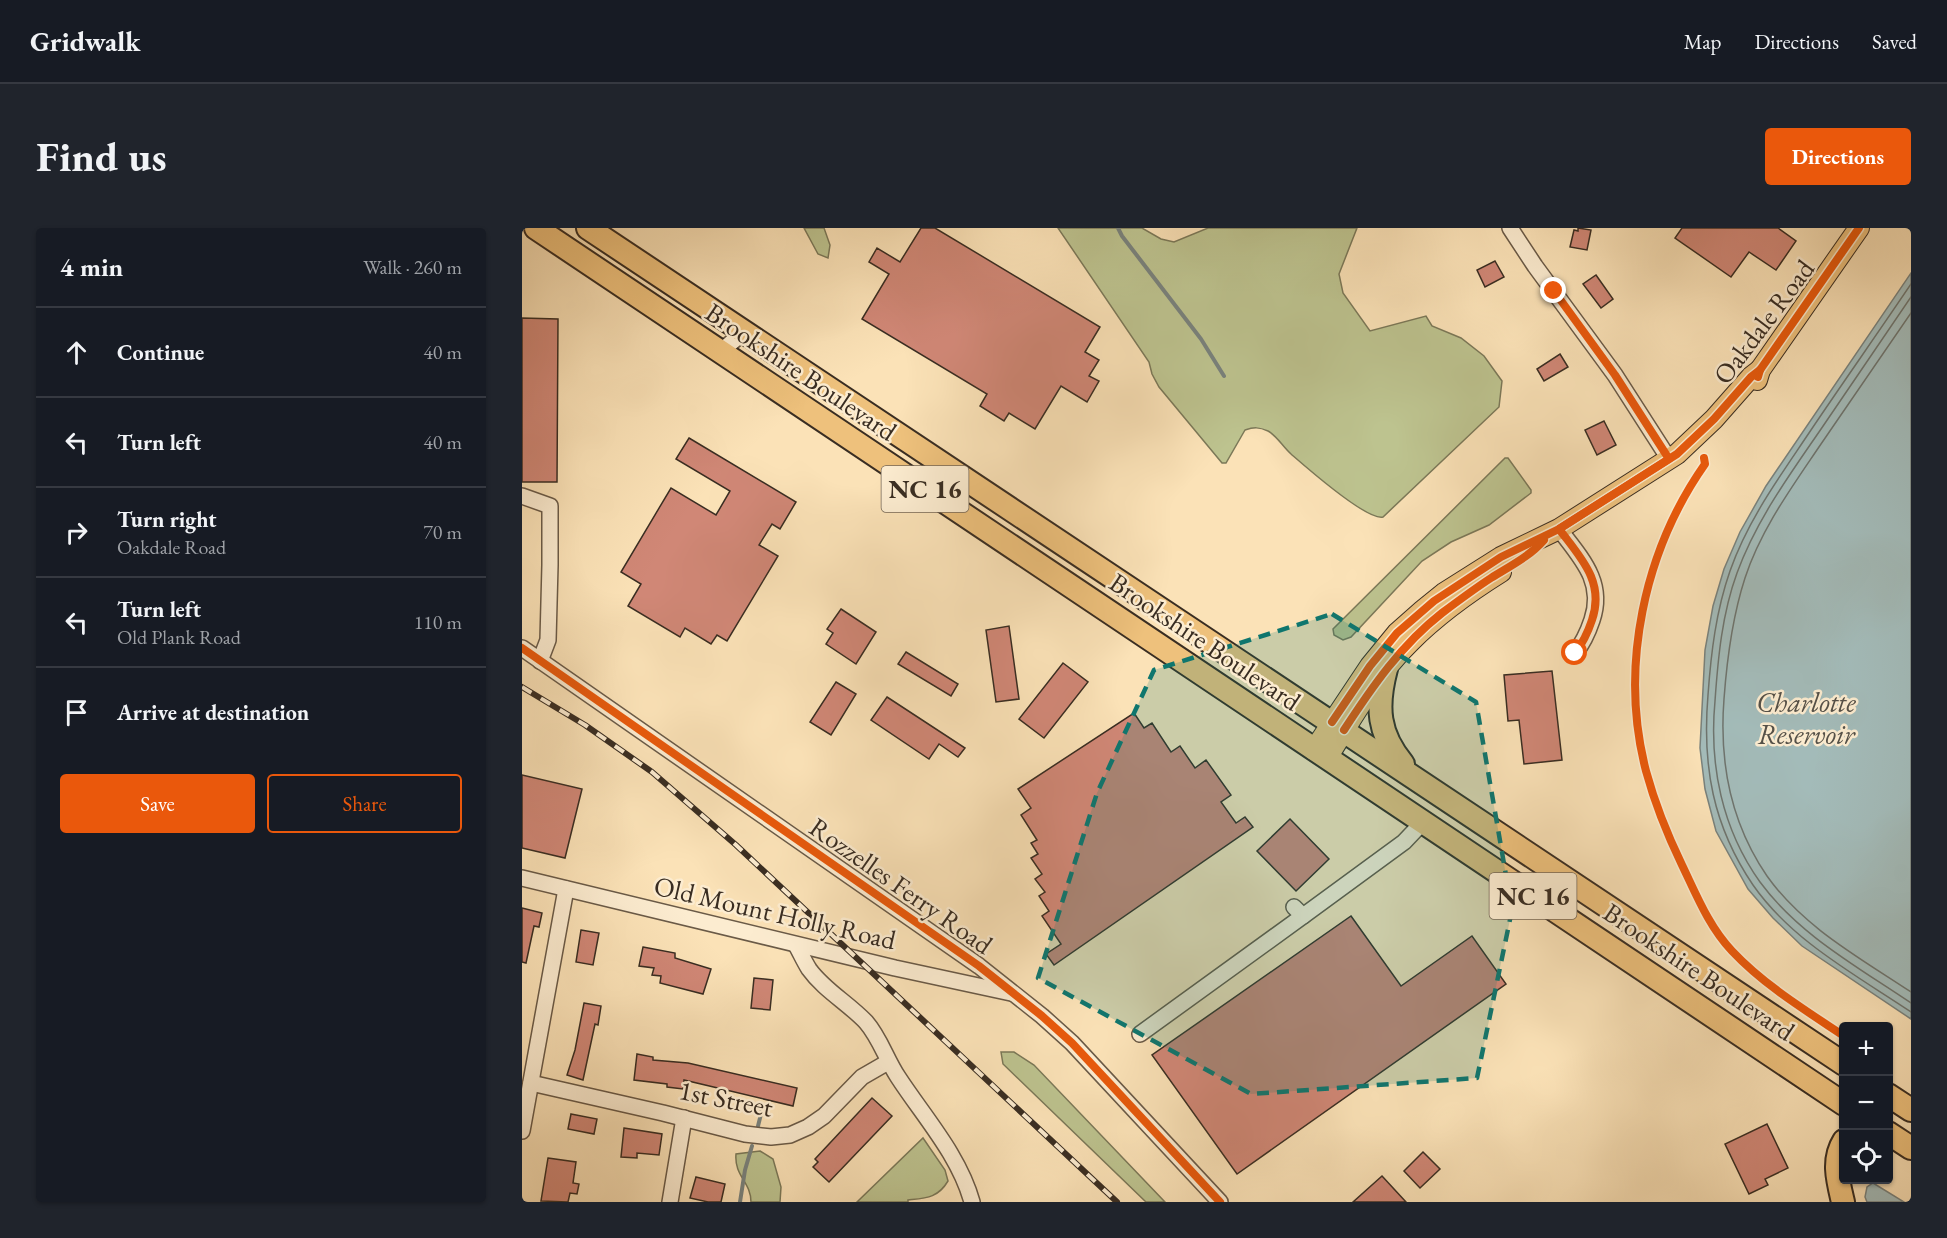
<!DOCTYPE html>
<html lang="en">
<head>
<meta charset="utf-8">
<style>
  :root { --surface:#171b24; --page:#20242c; --text:#f1f3f6; --muted:#9ea1a6; --line:#363941; --accent:#ea580c }
  body { margin:0; font-family:"EB Garamond",serif; background:var(--page); color:var(--text) }
  .controls { position:absolute; right:18px; bottom:18px; display:grid; overflow:hidden; border-radius:6px; box-shadow:0 2px 4px #0004 }
  .controls button { width:54px; height:54px; display:grid; place-items:center; padding:0; border:0; border-bottom:2px solid var(--line); background:var(--surface); color:var(--text); font:30px sans-serif }
  .stop { position:absolute; width:18px; height:18px; margin:-14px; border:4px solid #ea580c; border-radius:50%; background:#fff }
  .stop.end { background:#ea580c; border-color:#fff; box-shadow:0 2px 6px #0008 }
  .list { margin:0; padding:0; list-style:none }
  h2 { display:flex; justify-content:space-between; align-items:center; height:78px; margin:0; padding:0 24px; font-size:26px }
  h2 small { font-size:20px; font-weight:400; color:var(--muted) }
  .list li { display:grid; grid-template-columns:39px 1fr auto; gap:18px; align-items:center; box-sizing:border-box; height:90px; padding:0 24px; border-top:2px solid var(--line) }
  .list b { display:block; font-size:22px; white-space:nowrap }
  .list p { margin:0; font-size:20px; white-space:nowrap; color:var(--muted) }
  .list em { font-size:20px; font-style:normal; color:var(--muted) }
  .actions { display:flex; gap:12px; padding:18px 24px }
  .actions a { flex:1; padding:14px 0; border:2px solid var(--accent); border-radius:6px; text-align:center; font-size:21px; color:var(--accent) }
  .actions .main { background:var(--accent); color:#fff }
  .icon { flex:none; width:33px; height:33px; fill:none; stroke:currentColor; stroke-width:2; stroke-linecap:round; stroke-linejoin:round }
  .map { position:relative; flex:none; width:1389px; height:974px; overflow:hidden; border-radius:6px }
  header { display:flex; align-items:center; gap:36px; box-sizing:border-box; height:84px; padding:0 30px; background:var(--surface); border-bottom:2px solid var(--line) }
  header strong { font-size:28px }
  nav { display:flex; gap:33px; margin-inline-start:auto; font-size:21px }
  .intro { display:flex; align-items:center; justify-content:space-between; box-sizing:border-box; height:144px; padding:0 36px }
  h1 { margin:0; font-size:42px }
  .button { padding:15px 27px; border-radius:6px; background:var(--accent); color:#fff; font-size:21px; font-weight:700 }
  main { display:flex; gap:36px; padding:0 36px }
  aside { flex:1; background:var(--surface); border-radius:6px; box-shadow:0 2px 4px #0004 }
  .map>svg:first-child { display:block }
  .green { fill:#bdc38f; stroke:#7b7858; stroke-width:1.5 }
  .water { fill:#a3bbb9; stroke:#79827d; stroke-width:1.5 }
  .lines { fill:none; stroke-linecap:round; stroke-linejoin:round }
  .shore { stroke:#6e746e; stroke-width:1.5 }
  .stream { stroke:#79827d; stroke-width:4 }
  .building { fill:#d08776; stroke:#392d22; stroke-width:1.5 }
  .minor-casing { stroke:#6a5a47; stroke-width:18 }
  .major-casing { stroke:#392d22; stroke-width:22 }
  .highway-casing { stroke:#392d22; stroke-width:26 }
  .minor { stroke:#fcecd0; stroke-width:15 }
  .major { stroke:#eec17c; stroke-width:20 }
  .highway { stroke:#eec17c; stroke-width:22 }
  .rail-casing { stroke:#392d22; stroke-width:6 }
  .rail { stroke:#fcecd0; stroke-width:4; stroke-dasharray:11; stroke-linecap:butt }
  .cycleway-casing { stroke:#fcecd0; stroke-width:11 }
  .cycleway { stroke:#e8590c; stroke-width:8 }
  .route { stroke:#ea580c; stroke-width:8 }
  .marked { fill:#0f766e; fill-opacity:0.2; stroke:#0f766e; stroke-width:4.5; stroke-dasharray:12 8; stroke-linejoin:round }
  .labels { text-anchor:middle; stroke-width:5; stroke-linejoin:round; paint-order:stroke }
  .shield { fill:#fcecd0; stroke:#746656; stroke-width:1.5 }
  .shield-label { font-size:26px; font-weight:bold; fill:#392d22 }
  .street-label { font-size:27px; fill:#392d22; stroke:#fcecd0 }
  .water-label { font-size:28px; font-style:italic; fill:#545048; stroke:#fcecd0 }
</style>
</head>
<body>
<header>
<strong>Gridwalk</strong>
<nav><a>Map</a><a>Directions</a><a>Saved</a></nav>
</header>
<div class="intro"><h1>Find us</h1><a class="button">Directions</a></div>
<main>
<aside>
<h2>4 min<small>Walk · 260 m</small></h2>
<ul class="list">
<li><svg class="icon" aria-label="ahead" viewBox="0 0 24 24"><path d="M12 20V5M6 11l6-6 6 6"/></svg><div><b>Continue</b></div><em>40 m</em></li>
<li><svg class="icon" aria-label="left" viewBox="0 0 24 24"><path d="M17 20v-9H6M10 6l-5 5 5 5"/></svg><div><b>Turn left</b></div><em>40 m</em></li>
<li><svg class="icon" aria-label="right" viewBox="0 0 24 24"><path d="M7 20v-9h11M14 6l5 5-5 5"/></svg><div><b>Turn right</b><p>Oakdale Road</p></div><em>70 m</em></li>
<li><svg class="icon" aria-label="left" viewBox="0 0 24 24"><path d="M17 20v-9H6M10 6l-5 5 5 5"/></svg><div><b>Turn left</b><p>Old Plank Road</p></div><em>110 m</em></li>
<li><svg class="icon" aria-label="arrive" viewBox="0 0 24 24"><path d="M6 21V4h12l-3 4 3 4H6"/></svg><div><b>Arrive at destination</b></div></li>
</ul>
<div class="actions"><a class="main">Save</a><a>Share</a></div>
</aside>
<div class="map">
<svg width="1389" height="974" viewBox="0 0 1389 974">
  <rect width="100%" height="100%" fill="#fbe2b7"/>
  <filter id="stains"><feTurbulence type="fractalNoise" baseFrequency=".00333" numOctaves="4"/><feColorMatrix values="0 0 0 0 .2 0 0 0 0 .09 0 0 0 0 .02 0 0 0 .5 -.17"/></filter>
  <radialGradient id="worn" r=".72"><stop offset=".6" stop-color="#630" stop-opacity="0"/><stop offset="1" stop-color="#630" stop-opacity=".3"/></radialGradient>
  <g class="green">
    <polygon points="282,0 302,0 308,17 306,30 296,26"/>
    <path d="M536,0H620L639,11L652,14L686,0H835L817,46L821,65L848,103L904,88L910,98L939,110L962,128L980,153L977,179L861,289C845,293 784,239 769,226C761,219 755,208 746,203C737,199 732,199 723,202L704,235H700L637,159L630,146L627,134Z"/>
    <polygon points="983,230 986,230 1009,262 1009,265 967,297 929,314 900,333 829,409 821,412 812,407 811,401"/>
    <polygon points="479,824 492,824 512,837 643,974 624,974 481,836"/>
    <path d="M401,910L423,942L426,953C416,970 404,970 386,972V974H335Z"/>
    <path d="M238,923L251,931L259,959L258,974H229C229,954 212,948 214,926Z"/>
  </g>
  <g class="water">
    <polygon points="1389,45 1389,791 1280,718 1251,690 1226,661 1194,603 1183,561 1178,520 1183,422 1191,378 1202,341 1218,304 1244,258"/>
    <polygon points="1351,955 1382,974 1345,974 1343,969 1345,959"/>
  </g>
  <g class="lines">
    <g class="shore">
      <path d="M1389,56C1356,105 1322,153 1289,202C1259,247 1226,291 1208,343C1194,383 1189,425 1186,467C1180,538 1191,598 1231,657C1270,713 1334,747 1389,784"/>
      <path d="M1389,69C1358,114 1328,159 1297,204C1266,249 1234,293 1215,345C1200,386 1196,430 1193,473C1187,537 1200,601 1238,654C1277,707 1336,739 1389,775"/>
      <path d="M1389,85C1359,129 1329,173 1299,216C1270,259 1239,301 1223,350C1210,390 1205,430 1202,471C1197,535 1208,594 1245,648C1281,699 1338,730 1389,764"/>
    </g>
    <g class="stream">
      <polyline points="596,0 600,8 679,111 702,148"/>
      <polyline points="236,898 240,882"/>
      <polyline points="218,974 223,942 230,918"/>
    </g>
  </g>
  <g class="building">
    <polygon points="399,0 413,0 578,99 563,124 577,132 567,148 577,153 565,174 539,158 513,201 487,185 482,193 458,178 465,166 340,91 367,46 347,34 355,20 378,34"/>
    <polygon points="1056,0 1069,2 1065,22 1048,19 1052,2 1056,3"/>
    <polygon points="1160,0 1256,0 1274,13 1254,42 1227,24 1209,49 1153,10"/>
    <polygon points="973,33 982,49 963,59 955,42"/>
    <polygon points="1074,47 1091,71 1079,80 1061,56"/>
    <polygon points="0,90 36,91 35,254 0,254"/>
    <polygon points="1038,126 1046,139 1022,153 1015,141"/>
    <polygon points="1082,193 1094,217 1075,227 1063,202"/>
    <polygon points="167,210 274,274 258,301 250,296 237,317 256,328 205,413 195,407 189,416 163,400 158,409 106,378 119,356 99,344 149,260 194,287 208,263 154,231"/>
    <polygon points="319,381 354,404 334,436 304,416 311,405 305,401"/>
    <polygon points="487,398 497,471 474,474 464,402"/>
    <polygon points="384,424 436,456 429,468 376,436"/>
    <polygon points="541,435 566,454 522,510 497,491"/>
    <polygon points="1030,443 1040,532 1002,536 997,492 986,493 982,447"/>
    <polygon points="314,454 334,466 309,507 288,494"/>
    <polygon points="365,469 443,520 436,529 417,516 407,531 349,492"/>
    <polygon points="612,485 622,500 630,495 649,524 658,518 673,540 684,532 709,567 699,574 714,595 723,589 731,599 532,737 524,726 539,716 520,688 527,683 517,668 523,664 513,651 520,646 509,630 516,626 509,615 515,612 499,587 509,580 496,561"/>
    <polygon points="0,547 60,561 43,630 0,620"/>
    <polygon points="768,591 807,631 774,663 735,623"/>
    <polygon points="0,680 20,685 17,699 12,698 4,735 0,734"/>
    <polygon points="829,688 879,758 950,708 984,756 715,946 630,827"/>
    <polygon points="59,702 77,705 71,737 54,734"/>
    <polygon points="121,719 153,725 153,730 189,741 181,766 138,755 139,748 130,747 132,740 117,738"/>
    <polygon points="232,750 251,752 248,782 229,780"/>
    <polygon points="62,775 79,778 76,797 73,796 61,852 45,847 53,822"/>
    <polygon points="115,826 131,829 131,832 166,835 275,860 271,878 162,852 161,861 145,859 145,856 112,852"/>
    <polygon points="350,870 370,888 307,954 291,939 296,934 293,931"/>
    <polygon points="49,886 75,891 72,906 46,901"/>
    <polygon points="1245,896 1266,940 1243,951 1246,957 1227,966 1203,916"/>
    <polygon points="102,900 140,906 137,927 115,925 115,930 99,929"/>
    <polygon points="901,924 918,941 898,960 882,943"/>
    <polygon points="26,930 54,934 51,955 57,956 55,966 48,965 46,974 19,973"/>
    <polygon points="860,948 884,974 831,974"/>
    <polygon points="174,949 203,956 199,974 186,974 168,970"/>
  </g>
  <g class="lines">
    <g class="minor-casing">
      <g id="minor">
        <polyline points="988,0 1013,38 1093,147 1147,231"/>
        <polyline points="198,124 222,104"/>
        <polyline points="0,268 28,278 28,337 26,412 18,433"/>
        <path d="M1037,301C1059,330 1083,354 1070,392C1066,404 1061,415 1053,425"/>
        <polyline points="0,420 457,738 520,788 550,815 698,974"/>
        <polyline points="0,650 373,740 489,765"/>
        <polyline points="772,679 781,688 882,614 901,594"/>
        <path d="M274,717C278,724 282,733 287,741C302,762 326,775 344,794C358,810 364,831 376,849C402,889 437,927 450,974"/>
        <polyline points="618,806 781,688"/>
        <polyline points="9,855 141,885 223,906 249,909 268,907 286,899 302,888 340,849 366,834"/>
        <polyline points="0,903 44,661"/>
        <polyline points="148,974 162,890"/>
      </g>
    </g>
    <g class="major-casing">
      <g id="major">
        <polyline points="1235,152 1238,142 1337,0"/>
        <polyline points="792,522 848,438 875,405 901,382 922,365 979,329 1037,301 1155,226 1192,191 1229,149 1238,142"/>
        <path d="M805,530C830,490 854,447 888,414C915,387 947,364 979,344"/>
      </g>
    </g>
    <g class="highway-casing">
      <g id="highway">
        <polyline points="14,0 1322,876"/>
        <polyline points="66,0 1322,836"/>
        <path d="M864,441C854,479 856,506 881,536"/>
        <polyline points="1366,867 1389,882"/>
        <polyline points="1366,905 1389,920"/>
        <path d="M1321,974C1316,953 1310,932 1322,913"/>
      </g>
    </g>
    <use href="#minor" class="minor"/>
    <use href="#major" class="major"/>
    <use href="#highway" class="highway"/>
    <g class="rail-casing">
      <polyline id="rail" points="0,459 63,497 130,544 214,617 595,974"/>
    </g>
    <use href="#rail" class="rail"/>
    <g class="cycleway-casing">
      <g id="cycleway">
        <polyline points="1236,149 1238,142 1337,0"/>
        <path d="M1182,230L1183,236C1122,323 1097,439 1124,543C1133,576 1145,606 1160,637C1174,666 1187,699 1210,723C1242,757 1283,782 1322,808"/>
        <polyline points="0,420 457,738 520,788 550,815 698,974"/>
        <polyline points="810,494 848,438 875,405 912,373 979,329 1037,301 1155,226 1192,191 1229,149 1238,142"/>
        <path d="M822,502C850,459 879,417 920,385C936,373 952,361 969,350C988,338 1007,329 1022,312"/>
      </g>
    </g>
    <use href="#cycleway" class="cycleway"/>
  </g>
  <g class="lines">
    <path class="route" d="M1032,63L1093,147L1147,231L1037,301C1059,330 1083,354 1070,392C1066,404 1061,415 1053,425"/>
  </g>
  <path class="marked" d="M810,386L954,474L990,682L955,850L729,866L516,750L575,565L632,442Z"/>
  <g class="labels">
    <g class="shield">
      <rect x="359.5" y="238" width="87" height="46" rx="4.5"/>
      <rect x="967.5" y="645" width="87" height="46" rx="4.5"/>
    </g>
    <g class="shield-label">
      <text x="403" y="270">NC 16</text>
      <text x="1011" y="677">NC 16</text>
    </g>
    <g class="street-label">
      <text transform="translate(1242 94) rotate(-53)" y="9">Oakdale Road</text>
      <text transform="translate(279 144) rotate(34)" y="9">Brookshire Boulevard</text>
      <text transform="translate(683 414) rotate(34)" y="9">Brookshire Boulevard</text>
      <text transform="translate(379 658) rotate(35)" y="9">Rozzelles Ferry Road</text>
      <text transform="translate(253 685) rotate(13)" y="9">Old Mount Holly Road</text>
      <text transform="translate(1177 744) rotate(34)" y="9">Brookshire Boulevard</text>
      <text transform="translate(204 871) rotate(11)" y="9">1st Street</text>
    </g>
    <g class="water-label">
      <text x="1284" y="484">Charlotte<tspan x="1284" dy="32">Reservoir</tspan></text>
    </g>
  </g>
  <rect width="100%" height="100%" filter="url(#stains)"/>
  <rect width="100%" height="100%" fill="url(#worn)"/>
</svg>
<div class="controls">
<button>+</button>
<button>−</button>
<button><svg class="icon" aria-label="locate" viewBox="0 0 24 24"><circle cx="12" cy="12" r="6"/><path d="M12 2v4M12 18v4M2 12h4M18 12h4"/></svg></button>
</div>
<div class="stop" style="left:1053px;top:425px"></div>
<div class="stop end" style="left:1032px;top:63px"></div>
</div>
</main>
</body>
</html>
